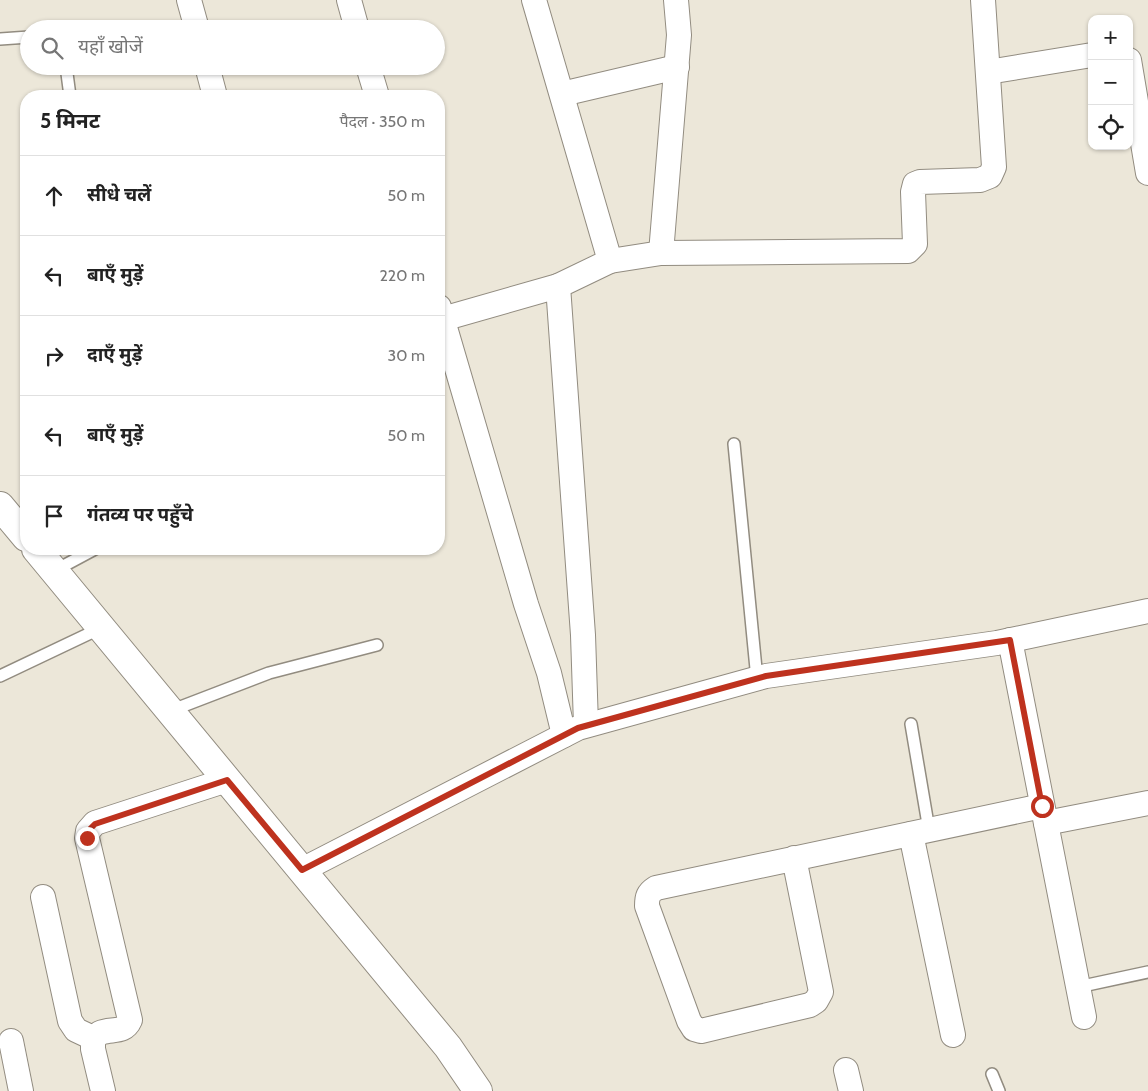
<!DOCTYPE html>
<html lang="hi">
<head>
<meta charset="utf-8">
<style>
  :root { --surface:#fff; --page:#f6f6f6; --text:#222; --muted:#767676; --line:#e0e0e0 }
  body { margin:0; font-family:Cabin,"Noto Sans Devanagari",sans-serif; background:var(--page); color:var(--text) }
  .controls { position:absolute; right:15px; top:15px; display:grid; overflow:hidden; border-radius:10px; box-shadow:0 1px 4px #0004 }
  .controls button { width:45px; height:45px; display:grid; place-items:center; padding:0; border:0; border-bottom:1px solid var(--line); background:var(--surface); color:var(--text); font:25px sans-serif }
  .stop { position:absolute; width:15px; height:15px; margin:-11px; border:4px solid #be321e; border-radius:50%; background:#fff }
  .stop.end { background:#be321e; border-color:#fff; box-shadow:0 1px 5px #0008 }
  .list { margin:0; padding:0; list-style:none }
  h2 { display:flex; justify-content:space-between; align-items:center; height:65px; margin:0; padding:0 20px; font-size:21px }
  h2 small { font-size:16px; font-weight:400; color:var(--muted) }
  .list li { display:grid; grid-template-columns:32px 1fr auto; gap:15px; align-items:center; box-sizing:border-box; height:80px; padding:0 20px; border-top:1px solid var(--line) }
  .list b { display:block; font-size:19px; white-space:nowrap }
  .list em { font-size:16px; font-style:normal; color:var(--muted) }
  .icon { flex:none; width:28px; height:28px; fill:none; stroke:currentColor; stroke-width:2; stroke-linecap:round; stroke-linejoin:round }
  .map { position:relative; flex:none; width:1148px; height:1091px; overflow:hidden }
  .search { position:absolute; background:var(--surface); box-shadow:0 1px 4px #0004; left:20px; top:20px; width:425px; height:55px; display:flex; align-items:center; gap:12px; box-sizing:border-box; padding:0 18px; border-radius:28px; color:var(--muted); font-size:19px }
  .panel { position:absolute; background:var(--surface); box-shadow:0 1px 4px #0004; left:20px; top:90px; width:425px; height:465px; border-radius:20px }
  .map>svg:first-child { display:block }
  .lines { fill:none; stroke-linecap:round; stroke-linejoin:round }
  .lane-casing { stroke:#928c80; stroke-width:14 }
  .street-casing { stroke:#928c80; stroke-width:26 }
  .secondary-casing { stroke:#928c80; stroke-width:30 }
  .lane { stroke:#fff; stroke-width:11 }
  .street { stroke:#fff; stroke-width:24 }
  .secondary { stroke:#fff; stroke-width:28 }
  .route { stroke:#be321e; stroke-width:6 }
</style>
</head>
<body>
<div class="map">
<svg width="1148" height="1091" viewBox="0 0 1148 1091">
  <rect width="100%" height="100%" fill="#ece7d9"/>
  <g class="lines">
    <g class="lane-casing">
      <g id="lane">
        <polyline points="0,39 29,37"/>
        <polyline points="66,66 70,96"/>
        <polyline points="734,444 757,679"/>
        <polyline points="54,571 95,549"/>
        <polyline points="0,676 101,628"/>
        <polyline points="170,711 269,673 377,645"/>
        <polyline points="911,724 929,830"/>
        <polyline points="1078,987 1148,972"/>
        <polyline points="992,1074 999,1091"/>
      </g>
    </g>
    <g class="street-casing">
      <g id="street">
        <polyline points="189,0 197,29"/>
        <polyline points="349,0 357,29"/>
        <polyline points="534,0 610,261 558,286 583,635 586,725"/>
        <polyline points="1129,60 1148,173"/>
        <polyline points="207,66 215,96"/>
        <polyline points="368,66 377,96"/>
        <polyline points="988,72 1092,55"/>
        <polyline points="562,94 677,67"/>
        <polyline points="661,253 679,35 676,0"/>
        <polyline points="610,261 661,253 908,251 915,244 913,192 915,184 920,182 980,180 990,176 994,167 983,0"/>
        <polyline points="439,307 526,604 549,673 564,735"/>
        <polyline points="439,320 558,286"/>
        <polyline points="1010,640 1084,1017"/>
        <polyline points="1046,823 1148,803"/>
        <polyline points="911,834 953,1035"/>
        <path d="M794,858L821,992L816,1001L810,1005L701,1031L694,1029L689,1021L647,906C647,897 648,893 656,888L1042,806"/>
        <polyline points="302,870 578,728 766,676 997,643 1148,611"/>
        <polyline points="43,897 70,1021 76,1030 93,1038"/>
        <polyline points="11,1041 21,1091"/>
        <polyline points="846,1070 851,1091"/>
        <path d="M103,1091L93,1049V1038C94,1038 100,1033 100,1033C111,1028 124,1034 130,1020L87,838L88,831L95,823L227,780"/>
      </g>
    </g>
    <g class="secondary-casing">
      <g id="secondary">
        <polyline points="0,506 26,537"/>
        <polyline points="36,549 448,1047 478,1091"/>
      </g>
    </g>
    <use href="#lane" class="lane"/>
    <use href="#street" class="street"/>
    <use href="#secondary" class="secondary"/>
  </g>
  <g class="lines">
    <polyline class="route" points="87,838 88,831 95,824 227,780 302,870 578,728 766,676 1010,640 1042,806"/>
  </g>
</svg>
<div class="controls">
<button>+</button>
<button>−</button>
<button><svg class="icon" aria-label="locate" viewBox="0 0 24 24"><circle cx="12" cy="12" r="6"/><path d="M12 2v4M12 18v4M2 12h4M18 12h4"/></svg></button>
</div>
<div class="stop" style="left:1042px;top:806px"></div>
<div class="stop end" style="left:87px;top:838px"></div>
<div class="search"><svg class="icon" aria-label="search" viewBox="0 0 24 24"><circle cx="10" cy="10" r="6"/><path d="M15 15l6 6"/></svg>यहाँ खोजें</div>
<section class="panel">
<h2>5 मिनट<small>पैदल · 350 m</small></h2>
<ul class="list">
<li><svg class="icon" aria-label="ahead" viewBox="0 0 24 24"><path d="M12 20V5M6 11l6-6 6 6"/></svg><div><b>सीधे चलें</b></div><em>50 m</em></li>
<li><svg class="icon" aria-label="left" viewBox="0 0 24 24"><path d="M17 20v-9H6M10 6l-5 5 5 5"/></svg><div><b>बाएँ मुड़ें</b></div><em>220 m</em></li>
<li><svg class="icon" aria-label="right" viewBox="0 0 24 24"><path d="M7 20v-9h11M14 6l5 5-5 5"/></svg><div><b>दाएँ मुड़ें</b></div><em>30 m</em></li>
<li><svg class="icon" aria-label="left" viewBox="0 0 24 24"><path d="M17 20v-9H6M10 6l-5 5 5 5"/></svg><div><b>बाएँ मुड़ें</b></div><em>50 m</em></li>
<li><svg class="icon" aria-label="arrive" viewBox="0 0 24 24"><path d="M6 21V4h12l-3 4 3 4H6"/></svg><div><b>गंतव्य पर पहुँचे</b></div></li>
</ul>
</section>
</div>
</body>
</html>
